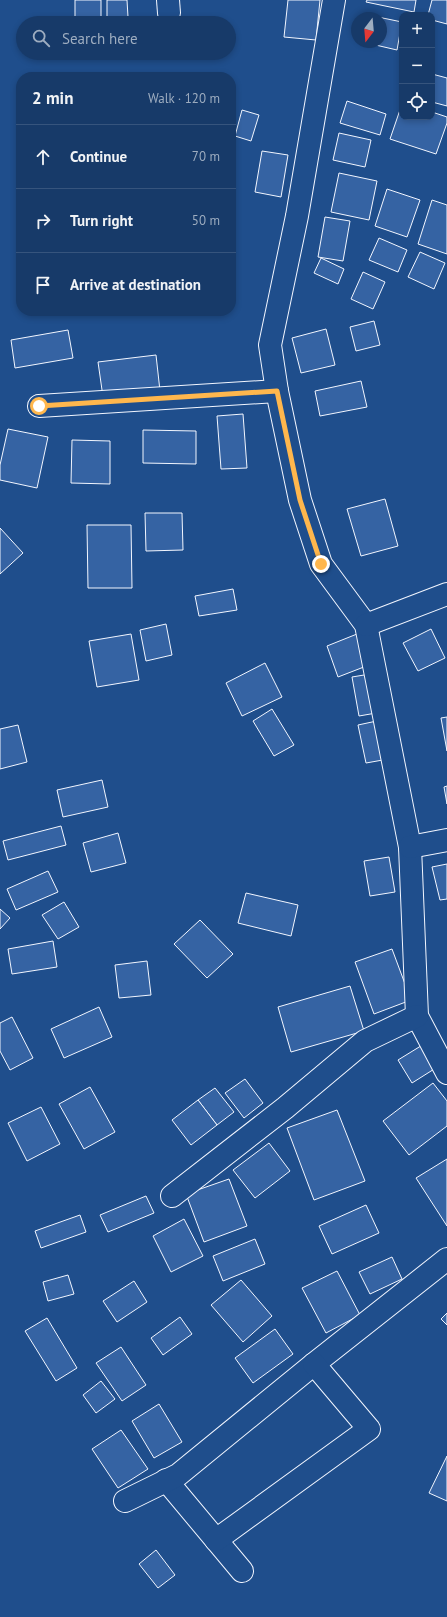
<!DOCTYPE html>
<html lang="en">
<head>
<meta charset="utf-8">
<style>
  :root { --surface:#173a69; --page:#244571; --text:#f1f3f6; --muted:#9eadc0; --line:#36547d }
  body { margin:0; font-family:"PT Sans",sans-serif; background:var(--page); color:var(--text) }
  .controls { position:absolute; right:12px; top:12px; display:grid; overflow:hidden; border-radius:8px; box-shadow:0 2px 6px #0003 }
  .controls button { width:36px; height:36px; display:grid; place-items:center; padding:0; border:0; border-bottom:1px solid var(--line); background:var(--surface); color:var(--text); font:20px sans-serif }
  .compass { position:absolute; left:351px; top:12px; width:36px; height:36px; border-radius:50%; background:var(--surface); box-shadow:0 2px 6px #0003; rotate:196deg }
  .stop { position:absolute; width:12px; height:12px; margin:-9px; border:3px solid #ffb74d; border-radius:50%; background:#fff }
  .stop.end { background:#ffb74d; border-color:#fff; box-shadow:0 1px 4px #0008 }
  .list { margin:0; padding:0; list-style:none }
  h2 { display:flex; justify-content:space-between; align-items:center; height:52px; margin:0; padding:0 16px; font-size:17px }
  h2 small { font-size:13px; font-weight:400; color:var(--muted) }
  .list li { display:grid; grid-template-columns:26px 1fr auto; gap:12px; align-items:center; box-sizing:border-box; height:64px; padding:0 16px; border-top:1px solid var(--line) }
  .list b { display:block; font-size:15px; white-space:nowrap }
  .list em { font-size:13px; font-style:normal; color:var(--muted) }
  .icon { flex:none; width:22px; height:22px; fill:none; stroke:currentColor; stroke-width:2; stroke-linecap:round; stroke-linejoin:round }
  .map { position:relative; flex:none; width:447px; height:1617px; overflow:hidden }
  .search { position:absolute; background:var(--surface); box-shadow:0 2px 6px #0003; left:16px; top:16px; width:220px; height:44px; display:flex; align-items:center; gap:10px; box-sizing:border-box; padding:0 14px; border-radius:22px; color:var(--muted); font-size:15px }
  .panel { position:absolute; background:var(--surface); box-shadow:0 2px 6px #0003; left:16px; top:72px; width:220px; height:244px; border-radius:16px }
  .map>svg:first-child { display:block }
  .building { fill:#3563a3; stroke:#f2f6ff }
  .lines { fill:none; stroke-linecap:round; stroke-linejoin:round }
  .minor-casing { stroke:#f2f6ff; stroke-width:24 }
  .minor { stroke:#1f4e8c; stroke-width:22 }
  .route { stroke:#ffb74d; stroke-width:5 }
</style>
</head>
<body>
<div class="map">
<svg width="447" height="1617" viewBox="0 0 447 1617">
  <rect width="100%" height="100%" fill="#1f4e8c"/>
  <g class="building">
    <rect x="75" y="0" width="26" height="21"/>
    <polygon points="107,0 127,0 128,17 107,17"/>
    <polygon points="288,0 320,0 316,40 284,37"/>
    <polygon points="367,0 416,0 414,12 366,2"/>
    <polygon points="432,0 447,0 447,24 432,20 432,15 428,15"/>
    <polygon points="373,16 402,22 397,50 367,43 381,42 381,18 372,18"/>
    <polygon points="432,74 447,78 447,106 432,102"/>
    <polygon points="347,101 386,114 380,135 340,123"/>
    <polygon points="402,104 402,117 432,117 432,112 447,117 447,123 436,154 390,139"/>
    <polygon points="242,110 259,115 251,141 235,136"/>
    <polygon points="339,133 371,140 365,167 333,160"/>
    <polygon points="262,151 288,155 281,197 255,192"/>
    <polygon points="339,173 377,181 369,220 331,212"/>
    <polygon points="387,189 420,200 407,237 375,226"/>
    <polygon points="432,200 447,205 447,254 418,244"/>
    <polygon points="325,217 350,221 343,261 318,257"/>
    <polygon points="379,238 407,250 398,272 369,260"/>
    <polygon points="420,252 445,263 434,289 408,277"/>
    <polygon points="321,258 344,269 338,284 314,273"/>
    <polygon points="363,272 385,282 373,309 351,299"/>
    <polygon points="374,321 380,345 356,351 350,327"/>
    <polygon points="326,329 335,365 301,373 292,338"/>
    <polygon points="68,330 73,358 15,368 11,340"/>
    <polygon points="156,355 160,391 103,397 98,362"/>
    <polygon points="361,381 367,407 320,416 315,391"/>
    <polygon points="243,414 247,468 221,469 217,416"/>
    <polygon points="8,429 48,437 37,488 0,480 0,465"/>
    <polygon points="143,430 196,431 196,464 143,463"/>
    <polygon points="72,440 110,441 110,484 71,483"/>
    <polygon points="385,499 398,546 361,556 347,509"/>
    <polygon points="145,513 182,513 183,550 146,551"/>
    <polygon points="87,525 131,525 132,588 88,588"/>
    <polygon points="0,528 23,553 0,574"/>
    <polygon points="233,589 237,610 199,616 195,596"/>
    <polygon points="166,624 172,655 146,661 140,630"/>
    <polygon points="431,629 445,658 418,671 403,643"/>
    <polygon points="131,634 139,680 97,687 89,641"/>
    <polygon points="357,634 369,665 338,677 327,646"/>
    <polygon points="265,663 282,697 242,716 226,683"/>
    <polygon points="376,673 382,712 359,716 352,677"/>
    <polygon points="272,709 294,745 274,756 253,721"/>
    <polygon points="447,717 447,751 441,718"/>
    <polygon points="386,719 394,758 366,763 358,725"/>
    <polygon points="18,725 27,762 0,769 0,729"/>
    <polygon points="102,780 108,807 63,817 57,790"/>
    <polygon points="447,786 447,804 444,787"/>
    <polygon points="61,826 66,845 8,860 3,841"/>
    <polygon points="118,833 126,863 91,872 83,843"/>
    <polygon points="389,857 395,892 370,896 364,861"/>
    <polygon points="447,864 447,899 440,900 432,867"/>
    <polygon points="48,871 58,892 16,910 7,889"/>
    <polygon points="246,893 298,905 291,936 238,923"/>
    <polygon points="64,902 79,927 58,939 42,915"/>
    <polygon points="0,909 10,918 0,929"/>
    <polygon points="200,920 233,954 207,978 174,944"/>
    <polygon points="53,941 57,967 12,974 8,949"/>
    <polygon points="392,949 411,1000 374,1014 355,962"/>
    <polygon points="147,961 151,995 119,998 115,965"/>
    <polygon points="350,986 364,1031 291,1052 278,1007"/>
    <polygon points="99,1007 112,1037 64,1058 51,1029"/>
    <polygon points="12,1017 33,1058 10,1070 0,1051 0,1023"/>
    <polygon points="424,1044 439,1066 412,1083 398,1060"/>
    <polygon points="245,1079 263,1103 244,1118 225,1093"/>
    <polygon points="433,1083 447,1101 447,1126 409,1155 383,1121"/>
    <polygon points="90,1087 115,1132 84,1149 59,1104"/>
    <polygon points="215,1088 234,1112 217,1125 198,1100"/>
    <polygon points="198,1100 217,1125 191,1145 172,1120"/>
    <polygon points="41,1107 60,1144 27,1161 8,1123"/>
    <polygon points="337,1110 365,1181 314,1200 287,1128"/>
    <polygon points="269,1143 290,1171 255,1198 233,1170"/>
    <polygon points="447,1159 447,1226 416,1178"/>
    <polygon points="229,1179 247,1226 204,1242 186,1194"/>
    <polygon points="146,1196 154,1213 108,1232 100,1215"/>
    <polygon points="366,1205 379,1233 332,1254 319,1226"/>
    <polygon points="80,1215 86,1232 41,1248 35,1231"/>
    <polygon points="184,1219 203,1256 171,1272 153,1236"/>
    <polygon points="255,1239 265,1264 223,1281 213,1256"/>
    <polygon points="392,1257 402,1279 370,1294 359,1272"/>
    <polygon points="337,1271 360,1315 326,1333 302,1288"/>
    <polygon points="68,1275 74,1294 48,1301 43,1282"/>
    <polygon points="241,1280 272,1316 243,1342 211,1305"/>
    <polygon points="134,1281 147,1302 117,1322 103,1301"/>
    <polygon points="447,1313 447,1325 441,1319"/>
    <polygon points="180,1317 192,1334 163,1355 151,1338"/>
    <polygon points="47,1318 77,1368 56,1381 25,1331"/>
    <polygon points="275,1329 293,1354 253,1383 235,1358"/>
    <polygon points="121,1347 146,1385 122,1401 96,1363"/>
    <polygon points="101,1381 115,1399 96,1413 83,1395"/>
    <polygon points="159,1404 182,1442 154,1458 132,1421"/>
    <polygon points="121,1430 148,1469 118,1488 92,1449"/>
    <polygon points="447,1456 447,1501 429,1493"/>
    <polygon points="156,1550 175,1575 158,1588 139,1564"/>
  </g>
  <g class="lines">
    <g class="minor-casing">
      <g id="minor">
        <polyline points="168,0 169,13"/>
        <polyline points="334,0 297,216 270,345 277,391 300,500 321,564 366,625 410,847 417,1016 447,1073"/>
        <polyline points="39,406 277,391"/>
        <polyline points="366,625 447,594"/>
        <polyline points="410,847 447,840"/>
        <polyline points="172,1196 285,1108 365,1041 417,1016"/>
        <polyline points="166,1480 242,1571"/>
        <polyline points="125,1501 178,1475 314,1364 447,1259"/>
        <polyline points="216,1540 369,1429 314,1364"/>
      </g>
    </g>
    <use href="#minor" class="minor"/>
  </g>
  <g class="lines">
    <polyline class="route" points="39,406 277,391 300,500 321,564"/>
  </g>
</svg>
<div class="controls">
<button>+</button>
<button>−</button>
<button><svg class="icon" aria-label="locate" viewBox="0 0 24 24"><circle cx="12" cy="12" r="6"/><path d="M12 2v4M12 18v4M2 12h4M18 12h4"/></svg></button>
</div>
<svg class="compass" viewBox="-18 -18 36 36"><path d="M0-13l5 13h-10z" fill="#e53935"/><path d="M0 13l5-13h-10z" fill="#9eadc0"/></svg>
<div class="stop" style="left:39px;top:406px"></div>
<div class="stop end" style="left:321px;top:564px"></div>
<div class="search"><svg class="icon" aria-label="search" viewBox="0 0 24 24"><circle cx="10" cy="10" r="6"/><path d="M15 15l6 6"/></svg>Search here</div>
<section class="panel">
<h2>2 min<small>Walk · 120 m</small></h2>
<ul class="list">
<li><svg class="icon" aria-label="ahead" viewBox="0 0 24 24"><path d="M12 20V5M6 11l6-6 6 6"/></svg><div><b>Continue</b></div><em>70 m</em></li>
<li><svg class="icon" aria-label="right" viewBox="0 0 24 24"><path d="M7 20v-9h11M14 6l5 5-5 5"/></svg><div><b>Turn right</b></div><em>50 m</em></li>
<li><svg class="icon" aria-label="arrive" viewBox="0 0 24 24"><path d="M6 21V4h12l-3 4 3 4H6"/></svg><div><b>Arrive at destination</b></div></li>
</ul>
</section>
</div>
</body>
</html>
